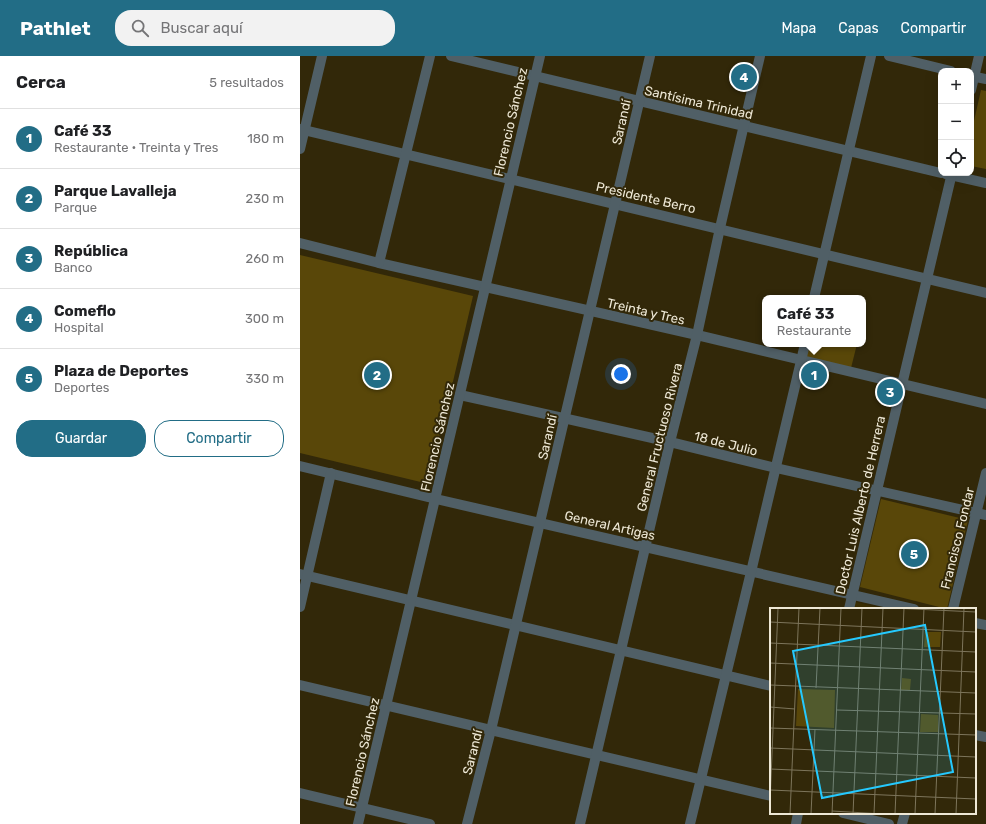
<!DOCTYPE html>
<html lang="es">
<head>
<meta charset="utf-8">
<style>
  :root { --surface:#fff; --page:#f2f2f2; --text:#202124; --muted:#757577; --line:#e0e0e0; --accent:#226d86 }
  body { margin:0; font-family:Rubik,sans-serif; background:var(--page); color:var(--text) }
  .controls { position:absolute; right:12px; top:12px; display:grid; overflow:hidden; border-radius:8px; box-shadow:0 4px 16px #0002 }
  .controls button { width:36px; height:36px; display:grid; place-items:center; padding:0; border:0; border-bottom:1px solid var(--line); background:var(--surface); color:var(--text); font:20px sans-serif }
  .you { position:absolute; left:321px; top:318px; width:14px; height:14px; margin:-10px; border:3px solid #fff; border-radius:50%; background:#1a73e8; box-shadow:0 0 0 6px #1a73e833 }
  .badge { display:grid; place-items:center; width:26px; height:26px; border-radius:50%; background:var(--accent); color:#fff; font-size:13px; font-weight:700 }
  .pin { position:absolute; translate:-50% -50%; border:2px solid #fff; box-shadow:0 1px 4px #0006 }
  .popup { position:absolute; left:462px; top:239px; width:104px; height:52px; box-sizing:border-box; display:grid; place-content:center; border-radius:8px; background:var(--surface); filter:drop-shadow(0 1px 3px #0005); font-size:13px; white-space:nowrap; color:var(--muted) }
  .popup b { font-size:15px; color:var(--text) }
  .popup::after { content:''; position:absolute; left:50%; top:100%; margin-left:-8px; border:8px solid transparent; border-top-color:var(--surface) }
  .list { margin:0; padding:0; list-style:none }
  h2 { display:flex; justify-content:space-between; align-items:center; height:52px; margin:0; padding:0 16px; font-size:17px }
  h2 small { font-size:13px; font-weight:400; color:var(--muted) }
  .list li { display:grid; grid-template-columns:26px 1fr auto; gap:12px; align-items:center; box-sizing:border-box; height:60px; padding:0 16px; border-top:1px solid var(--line) }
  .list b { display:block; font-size:15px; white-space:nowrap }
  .list p { margin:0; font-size:13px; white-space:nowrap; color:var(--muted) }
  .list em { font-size:13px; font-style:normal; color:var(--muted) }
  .actions { display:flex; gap:8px; padding:12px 16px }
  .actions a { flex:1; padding:9px 0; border:1px solid var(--accent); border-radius:16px; text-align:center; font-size:14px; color:var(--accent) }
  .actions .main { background:var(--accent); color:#fff }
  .icon { flex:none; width:22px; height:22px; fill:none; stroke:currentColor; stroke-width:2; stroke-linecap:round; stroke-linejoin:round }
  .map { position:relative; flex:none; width:686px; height:768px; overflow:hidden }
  header { display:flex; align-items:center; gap:24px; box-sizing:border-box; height:56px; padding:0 20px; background:var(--accent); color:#fff }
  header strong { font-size:19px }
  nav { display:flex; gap:22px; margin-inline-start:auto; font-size:14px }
  .search { width:280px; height:36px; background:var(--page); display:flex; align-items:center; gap:10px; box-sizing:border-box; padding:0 14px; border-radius:16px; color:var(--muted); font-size:15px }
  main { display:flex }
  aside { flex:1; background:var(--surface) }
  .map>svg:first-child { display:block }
  .built { fill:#3a2e04 }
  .green { fill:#594709 }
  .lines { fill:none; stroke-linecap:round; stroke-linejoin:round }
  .minor { stroke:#505f66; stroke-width:10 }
  .labels { text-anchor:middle; stroke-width:4; stroke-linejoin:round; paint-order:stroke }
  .street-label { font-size:13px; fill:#eee8d6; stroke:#322809 }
  .inset-road { fill:none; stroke:#7d755b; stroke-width:1 }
  .view { fill:#25c9fe; fill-opacity:0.15; stroke:#25c9fe; stroke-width:2 }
  .inset-edge { fill:none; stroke:#eee8d6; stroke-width:2 }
</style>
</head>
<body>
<header>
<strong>Pathlet</strong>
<div class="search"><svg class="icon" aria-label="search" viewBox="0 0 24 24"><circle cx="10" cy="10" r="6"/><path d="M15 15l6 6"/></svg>Buscar aquí</div>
<nav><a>Mapa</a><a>Capas</a><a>Compartir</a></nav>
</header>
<main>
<aside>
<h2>Cerca<small>5 resultados</small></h2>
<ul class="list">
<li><span class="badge">1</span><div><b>Café 33</b><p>Restaurante · Treinta y Tres</p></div><em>180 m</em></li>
<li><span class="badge">2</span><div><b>Parque Lavalleja</b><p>Parque</p></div><em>230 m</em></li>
<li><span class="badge">3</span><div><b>República</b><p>Banco</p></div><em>260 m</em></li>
<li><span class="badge">4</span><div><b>Comeflo</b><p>Hospital</p></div><em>300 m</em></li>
<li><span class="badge">5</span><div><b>Plaza de Deportes</b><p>Deportes</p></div><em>330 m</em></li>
</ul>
<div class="actions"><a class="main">Guardar</a><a>Compartir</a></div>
</aside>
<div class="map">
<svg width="686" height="768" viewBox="0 0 686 768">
  <rect width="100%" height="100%" fill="#322809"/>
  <polygon class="built" points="555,546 586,553 553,553"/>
  <g class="green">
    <polygon points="681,34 686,35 686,113 671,110 671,78"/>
    <polygon points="0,199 173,240 129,428 0,397"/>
    <polygon points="509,288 557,288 551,312 506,301"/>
    <polygon points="581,443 668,464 647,553 560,531"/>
  </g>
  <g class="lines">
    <g class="minor">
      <polyline points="151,0 641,117"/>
      <polyline points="589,0 651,15"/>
      <polyline points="671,20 686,23"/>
      <polyline points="671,34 679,0"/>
      <polyline points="0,73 686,237"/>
      <polyline points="0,93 22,0"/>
      <polyline points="646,118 686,127"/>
      <polyline points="0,187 79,207 397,279 686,348"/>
      <polyline points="79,207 130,0"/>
      <polyline points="514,242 571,0"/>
      <polyline points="160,339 370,386 476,412 686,459"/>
      <polyline points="0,410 136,443 614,553"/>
      <polyline points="0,518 471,630"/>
      <polyline points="0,551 31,417"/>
      <polyline points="549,553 652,117"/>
      <polyline points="653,553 686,417"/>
      <polyline points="675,567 686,569"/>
      <polyline points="0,629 471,740"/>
      <polyline points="675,679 686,681"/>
      <polyline points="0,737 130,768"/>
      <polyline points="543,757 589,768"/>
      <polyline points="58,768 240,0"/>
      <polyline points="167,768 191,674 350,0"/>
      <polyline points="280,768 370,386 397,279 420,172 460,0"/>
      <polyline points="390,768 451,516 505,288"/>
      <polyline points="496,768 498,757"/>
      <polyline points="602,768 605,757"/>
    </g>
  </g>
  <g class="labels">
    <g class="street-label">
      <text transform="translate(399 46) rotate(13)" y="5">Santísima Trinidad</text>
      <text transform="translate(210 66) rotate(-77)" y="5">Florencio Sánchez</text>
      <text transform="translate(321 66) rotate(-77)" y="5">Sarandí</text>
      <text transform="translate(346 141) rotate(13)" y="5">Presidente Berro</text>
      <text transform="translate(346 255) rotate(13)" y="5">Treinta y Tres</text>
      <text transform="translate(137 381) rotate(-77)" y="5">Florencio Sánchez</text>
      <text transform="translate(247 381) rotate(-77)" y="5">Sarandí</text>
      <text transform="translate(359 381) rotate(-76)" y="5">General Fructuoso Rivera</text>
      <text transform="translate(426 387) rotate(14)" y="5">18 de Julio</text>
      <text transform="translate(560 449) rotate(-77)" y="5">Doctor Luis Alberto de Herrera</text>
      <text transform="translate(310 469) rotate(13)" y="5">General Artigas</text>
      <text transform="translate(657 482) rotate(-76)" y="5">Francisco Fondar</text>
      <text transform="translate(62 696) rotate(-77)" y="5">Florencio Sánchez</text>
      <text transform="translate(172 696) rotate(-76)" y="5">Sarandí</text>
    </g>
  </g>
  <g transform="translate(470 552)">
    <rect width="206" height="206" fill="#322809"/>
    <path d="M155,24H171L170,39H154ZM132,70L141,71L140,82H131ZM28,81L65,82L64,120L26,118ZM151,106L168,107V124H150Z" fill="#594709"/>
    <path class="inset-road" d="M123,0L206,4M0,14L206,24M0,35L206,44M0,55L206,64M0,77L206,85M46,80L50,0M0,99L25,101M67,102L206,106M0,120L206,127M0,140L206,149M0,161L206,170M0,182L206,191M0,195L8,0M62,203L113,206M20,206L29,0M41,206L45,121M62,206L71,0M83,206L92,0M104,206L113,0M125,206L134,0M145,206L154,0M165,206L174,0M186,206L194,0"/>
    <path class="view" d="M155,17L183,164L52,190L23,43Z"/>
    <rect width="206" height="206" class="inset-edge"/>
  </g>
</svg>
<div class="controls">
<button>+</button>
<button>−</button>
<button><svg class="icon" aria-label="locate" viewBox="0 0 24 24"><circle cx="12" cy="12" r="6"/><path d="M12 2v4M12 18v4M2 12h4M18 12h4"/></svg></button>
</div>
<div class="you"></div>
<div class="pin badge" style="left:514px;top:319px">1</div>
<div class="popup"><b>Café 33</b>Restaurante</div>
<div class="pin badge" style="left:77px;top:319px">2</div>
<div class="pin badge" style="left:590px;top:336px">3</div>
<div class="pin badge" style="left:444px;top:21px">4</div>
<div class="pin badge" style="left:614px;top:498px">5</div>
</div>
</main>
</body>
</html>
